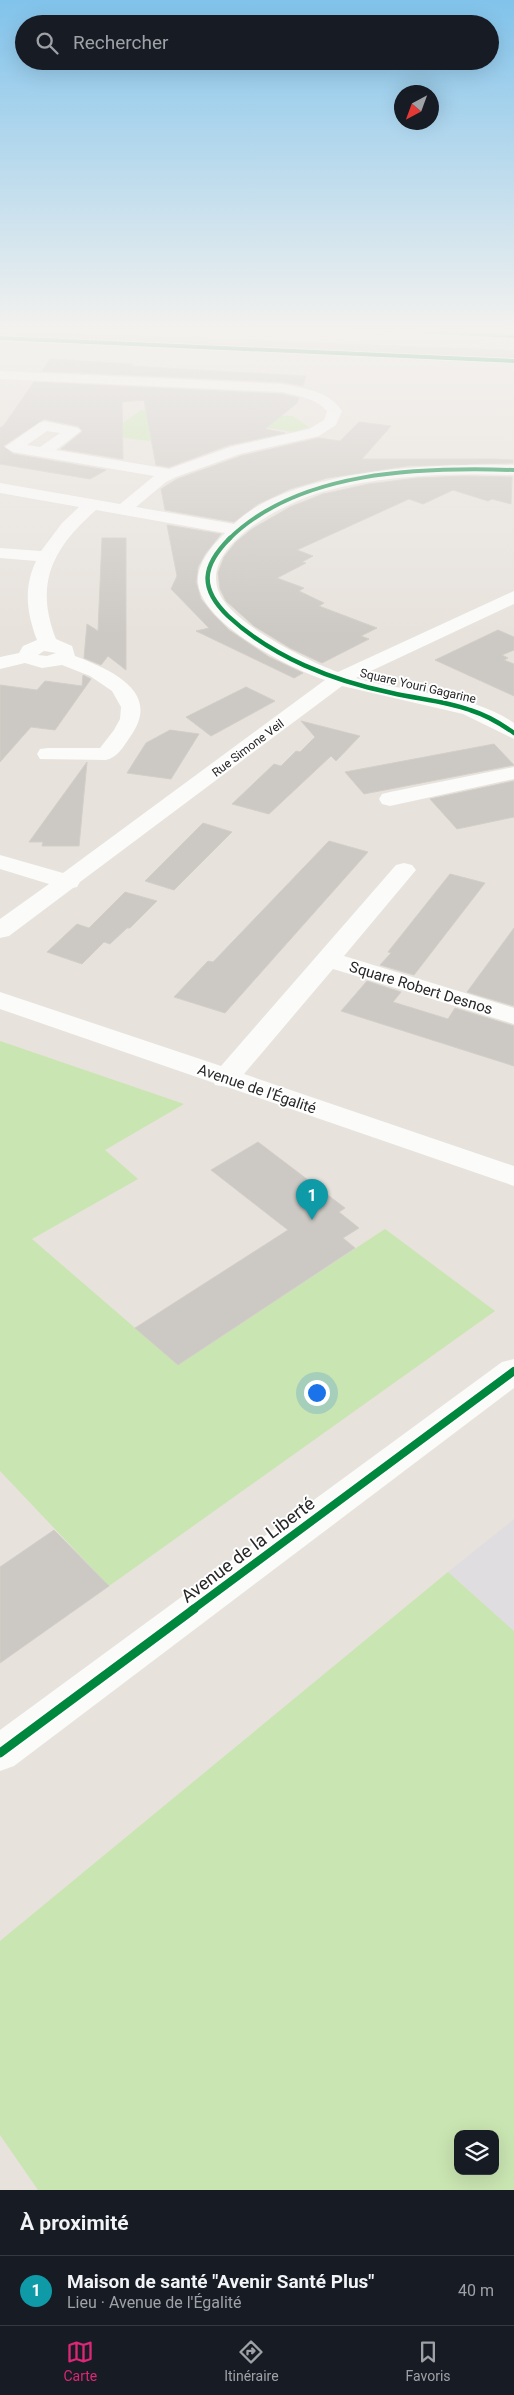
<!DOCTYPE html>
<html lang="fr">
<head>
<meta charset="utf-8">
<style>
  :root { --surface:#171b24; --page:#20242c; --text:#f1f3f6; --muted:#9ea1a6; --line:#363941; --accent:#db2777 }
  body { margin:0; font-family:Roboto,sans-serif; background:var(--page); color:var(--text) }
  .controls { position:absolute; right:15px; bottom:15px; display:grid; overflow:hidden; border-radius:10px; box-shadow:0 5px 20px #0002 }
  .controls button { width:45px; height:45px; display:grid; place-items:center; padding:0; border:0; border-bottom:1px solid var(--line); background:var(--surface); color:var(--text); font:25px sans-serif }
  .compass { position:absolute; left:394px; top:85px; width:45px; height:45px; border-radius:50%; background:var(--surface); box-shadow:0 5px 20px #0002; rotate:221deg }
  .you { position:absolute; left:316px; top:1392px; width:18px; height:18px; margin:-12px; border:4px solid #fff; border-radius:50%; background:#1a73e8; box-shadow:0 0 0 8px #1a73e833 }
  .badge { display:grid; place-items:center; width:32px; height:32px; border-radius:50%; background:var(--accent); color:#fff; font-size:16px; font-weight:700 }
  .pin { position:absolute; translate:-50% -41px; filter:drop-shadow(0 1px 2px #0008) }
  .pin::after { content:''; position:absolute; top:26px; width:18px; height:15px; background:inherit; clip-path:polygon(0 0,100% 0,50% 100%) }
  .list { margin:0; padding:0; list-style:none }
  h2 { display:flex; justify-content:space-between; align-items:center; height:65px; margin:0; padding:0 20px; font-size:21px }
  h2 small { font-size:16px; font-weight:400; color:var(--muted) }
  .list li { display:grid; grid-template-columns:32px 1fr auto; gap:15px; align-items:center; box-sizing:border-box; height:70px; padding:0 20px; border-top:1px solid var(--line) }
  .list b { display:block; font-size:19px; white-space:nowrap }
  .list p { margin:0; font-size:16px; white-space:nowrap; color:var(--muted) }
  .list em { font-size:16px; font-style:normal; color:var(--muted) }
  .icon { flex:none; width:28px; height:28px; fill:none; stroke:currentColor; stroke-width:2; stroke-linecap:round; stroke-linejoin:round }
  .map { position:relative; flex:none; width:514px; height:2190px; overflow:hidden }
  .search { position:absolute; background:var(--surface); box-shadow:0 5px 20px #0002; left:15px; right:15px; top:15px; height:55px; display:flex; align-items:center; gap:12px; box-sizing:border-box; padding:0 18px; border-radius:28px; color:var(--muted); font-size:19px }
  .sheet { height:135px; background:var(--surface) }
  nav { display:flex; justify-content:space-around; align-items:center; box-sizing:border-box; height:70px; border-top:1px solid var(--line); background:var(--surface); font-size:14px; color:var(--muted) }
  nav a { display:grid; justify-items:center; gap:2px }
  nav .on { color:var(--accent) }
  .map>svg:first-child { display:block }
  .industrial { fill:#e0dde0 }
  .green { fill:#c9e5b1; fill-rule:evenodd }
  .building { fill:#ccc8c3; stroke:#d2cec8 }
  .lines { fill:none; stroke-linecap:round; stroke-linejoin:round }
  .minor { fill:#fbfbfa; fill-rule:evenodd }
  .primary { fill:#cac3b6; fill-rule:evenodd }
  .cycleway-far3-casing { stroke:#fff; stroke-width:5.5 }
  .cycleway-far2-casing { stroke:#fff; stroke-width:7 }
  .cycleway-far1-casing { stroke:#fff; stroke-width:11 }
  .cycleway-casing { stroke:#fff; stroke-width:12 }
  .cycleway-far3 { stroke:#00873e; stroke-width:4 }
  .cycleway-far2 { stroke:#00873e; stroke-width:4.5 }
  .cycleway-far1 { stroke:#00873e; stroke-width:8 }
  .cycleway { stroke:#00873e; stroke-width:9 }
  .labels { text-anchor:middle; stroke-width:4; stroke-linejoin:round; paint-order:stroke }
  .far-street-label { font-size:12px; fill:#272727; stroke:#fff }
  .street-label { font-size:15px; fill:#272727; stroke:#fff }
  .near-street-label { font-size:18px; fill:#272727; stroke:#fff }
</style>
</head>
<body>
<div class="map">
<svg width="514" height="2190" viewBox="0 0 514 2190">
  <rect width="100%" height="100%" fill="#e7e2dc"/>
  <polygon class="industrial" points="514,1519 514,1631 448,1572"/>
  <g class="green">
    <polygon points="406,329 514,329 514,334 505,334"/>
    <polygon points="141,410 293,416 309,427 293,432 210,418 192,420 149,441 117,437 110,432"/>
    <polygon points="0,1041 184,1104 105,1150 138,1179 32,1239 178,1365 385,1229 495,1311 109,1586 0,1471"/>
    <path d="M448,1572L514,1631V2190H38L0,2135V1941ZM458,2134H495V2171H458Z"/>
  </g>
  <g class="building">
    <polygon points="50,359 133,364 131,366 306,376 303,386 282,382 42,371"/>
    <polygon points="34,382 282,394 299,398 297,403 265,429 285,433 229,445 169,467 156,465 144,400 122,402 123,459 61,449 82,432 82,430 78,426 44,419 3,446 13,454 106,470 90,479 0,464 0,428 4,425"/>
    <polygon points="359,422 391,426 362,459 494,459 513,460 513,463 407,466 327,478 290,489 258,504 234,522 165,510 161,489 177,479 241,456 319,438 340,441"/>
    <polygon points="466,476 512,477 511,504 492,499 488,501 453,490 423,504 409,499 297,550 313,556 302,562 306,563 277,578 304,588 299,591 324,603 319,606 377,628 361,636 369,639 322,663 290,648 254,626 226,601 220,589 218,573 224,557 236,542 252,529 290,507 323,494 369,484 417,478"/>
    <polygon points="167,525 221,534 205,554 198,567 196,582 201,599 213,614 229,630 269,657 303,673 294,678 196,631 209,628 171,589 177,576"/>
    <polygon points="102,538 126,538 126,670 108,656 101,665 84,658 87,624 98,631"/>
    <polygon points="498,630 514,637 514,650 502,655 508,658 504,660 514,664 514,696 435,660"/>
    <polygon points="83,675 91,679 55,730 31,727 0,762 0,685 37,690 45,681 82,686"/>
    <polygon points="246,687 275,701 211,736 186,717"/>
    <polygon points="301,721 360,736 336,761 331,756 269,814 232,804 274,764 281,766 296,751 300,752 315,737"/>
    <polygon points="170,730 199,734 171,779 127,773 146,743"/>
    <polygon points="494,744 514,765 364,794 345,772"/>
    <polygon points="87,762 79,846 42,846 43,842 29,842"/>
    <polygon points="514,781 514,817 457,829 430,799"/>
    <polygon points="203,823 232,832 174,890 145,881"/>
    <polygon points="329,841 368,852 225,1013 174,997 208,961 213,962"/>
    <polygon points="450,874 485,883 414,975 380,965 391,953 388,952"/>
    <polygon points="125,892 157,901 130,928 127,928 110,944 104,942 82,964 47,952 77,924 89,928"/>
    <polygon points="514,928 514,1006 467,992"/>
    <polygon points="367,981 401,992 393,1002 448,1019 455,1008 514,1026 514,1066 341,1011"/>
    <polygon points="258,1142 345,1208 339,1212 359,1228 343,1238 355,1248 178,1365 135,1328 288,1230 211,1170"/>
    <polygon points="54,1530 109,1586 0,1663 0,1567"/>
  </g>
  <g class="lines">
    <g class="minor">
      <path d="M0,371L282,384C305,389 328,390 342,411L336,425L319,436L240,454L176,477L166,482L136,507L234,524C291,468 438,463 514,465V475C450,473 384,475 322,492C288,502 202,543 218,590C228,622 308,661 338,672L514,591V604L356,678C407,693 469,692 514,723V739L463,714L342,686L80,882L77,887L73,888L9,936L0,938V919L49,884L0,869V855L63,873L325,680C291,669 200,623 198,582C197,563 212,546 225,533L96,510C53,548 34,583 56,639L72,646L75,656C111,670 163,692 130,737C124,746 117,758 106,760L40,759L37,754L40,749L48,748H100L114,730L120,719L121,707L112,691L90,676L62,665L42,668L25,663L0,669V657L19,653L23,646L37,640C27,614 23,588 36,561L0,558V548L41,551L62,523L79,507L0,493V483L120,504L154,476L13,452L5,447L39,423L44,421L78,428L81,431L56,450L169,469L230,447L309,429L324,420L327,411C315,398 299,396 282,392L0,379ZM47,431L60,433L40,447L27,445ZM44,651L56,653L47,656L38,655Z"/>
      <polygon points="514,767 514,779 390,806 382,804 379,799 382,794 390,792"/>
      <polygon points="404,863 412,865 416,870 344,956 514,1008 514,1024 333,969 244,1074 514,1166 514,1186 227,1087 215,1085 214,1083 0,1009 0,992 221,1066 396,865"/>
      <polygon points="514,1359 514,1388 14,1766 0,1771 0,1730 502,1362"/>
    </g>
    <polygon class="primary" points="0,330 514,350 514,358 0,338"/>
    <g class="cycleway-far3-casing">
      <g id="cycleway-far3">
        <polyline points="347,328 514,336"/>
        <polyline points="0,338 514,361"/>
        <path d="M228,540C298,470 421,467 514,470"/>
      </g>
    </g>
    <g class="cycleway-far2-casing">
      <path id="cycleway-far2" d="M230,538C202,566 199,588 228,616C272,657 333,681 392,693C418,699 445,701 470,710C486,715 500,723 514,733"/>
    </g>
    <g class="cycleway-far1-casing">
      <polyline id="cycleway-far1" points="192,1610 514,1371"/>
    </g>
    <g class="cycleway-casing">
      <polyline id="cycleway" points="0,1753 194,1609"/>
    </g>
    <use href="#cycleway-far3" class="cycleway-far3"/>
    <use href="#cycleway-far2" class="cycleway-far2"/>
    <use href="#cycleway-far1" class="cycleway-far1"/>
    <use href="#cycleway" class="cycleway"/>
  </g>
  <linearGradient id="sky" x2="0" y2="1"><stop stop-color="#81c3eb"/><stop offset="0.52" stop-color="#f4f2ef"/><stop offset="1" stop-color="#f4f2ef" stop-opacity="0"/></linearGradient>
  <rect width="514" height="635" fill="url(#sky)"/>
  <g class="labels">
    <g class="far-street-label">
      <text transform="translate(418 686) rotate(13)" y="4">Square Youri Gagarine</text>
      <text transform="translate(248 748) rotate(-37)" y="4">Rue Simone Veil</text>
    </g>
    <g class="street-label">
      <text transform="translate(421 988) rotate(17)" y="5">Square Robert Desnos</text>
      <text transform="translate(257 1089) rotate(19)" y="5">Avenue de l'Égalité</text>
    </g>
    <g class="near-street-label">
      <text transform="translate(248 1550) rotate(-37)" y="6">Avenue de la Liberté</text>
    </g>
  </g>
</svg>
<div class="controls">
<button><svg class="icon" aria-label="layers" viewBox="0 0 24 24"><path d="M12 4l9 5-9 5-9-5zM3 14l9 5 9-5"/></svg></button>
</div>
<svg class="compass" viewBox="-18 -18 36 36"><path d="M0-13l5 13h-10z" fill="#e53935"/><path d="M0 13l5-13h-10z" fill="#9ea1a6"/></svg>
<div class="you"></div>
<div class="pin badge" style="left:312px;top:1220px;background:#0f9aa8">1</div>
<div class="search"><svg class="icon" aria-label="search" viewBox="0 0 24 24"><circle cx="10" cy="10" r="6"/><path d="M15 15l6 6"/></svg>Rechercher</div>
</div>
<section class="sheet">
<h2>À proximité<small></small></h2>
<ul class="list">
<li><span class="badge" style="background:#0f9aa8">1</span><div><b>Maison de santé &quot;Avenir Santé Plus&quot;</b><p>Lieu · Avenue de l'Égalité</p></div><em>40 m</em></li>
</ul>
</section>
<nav>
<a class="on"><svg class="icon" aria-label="map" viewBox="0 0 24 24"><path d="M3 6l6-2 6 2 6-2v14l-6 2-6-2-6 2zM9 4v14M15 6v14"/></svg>Carte</a>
<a><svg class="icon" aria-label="directions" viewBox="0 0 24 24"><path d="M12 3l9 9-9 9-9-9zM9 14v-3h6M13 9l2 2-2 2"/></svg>Itinéraire</a>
<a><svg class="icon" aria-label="saved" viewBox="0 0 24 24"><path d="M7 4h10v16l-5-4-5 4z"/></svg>Favoris</a>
</nav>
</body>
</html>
